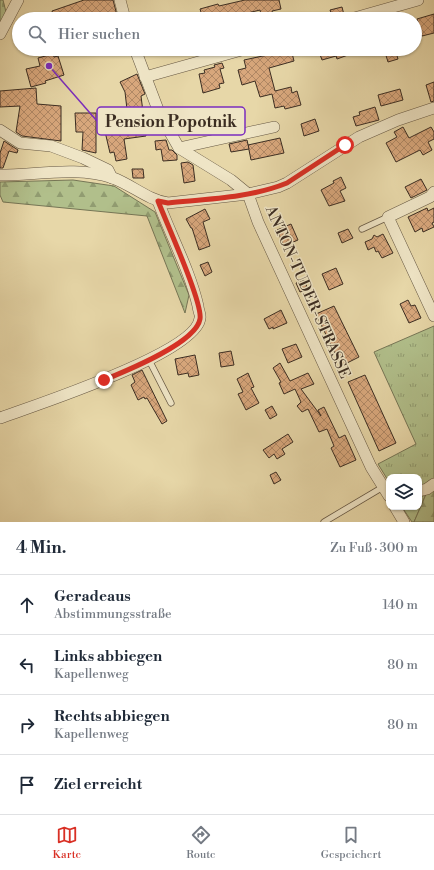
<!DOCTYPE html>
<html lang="de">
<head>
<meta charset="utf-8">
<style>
  :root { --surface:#fff; --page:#f6f6f7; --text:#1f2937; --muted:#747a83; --line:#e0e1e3; --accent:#d93025 }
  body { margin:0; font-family:"Libre Bodoni",serif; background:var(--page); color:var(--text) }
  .controls { position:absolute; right:12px; bottom:12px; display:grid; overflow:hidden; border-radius:8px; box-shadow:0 1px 3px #0004 }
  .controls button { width:36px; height:36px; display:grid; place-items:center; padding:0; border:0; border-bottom:1px solid var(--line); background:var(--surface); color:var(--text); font:20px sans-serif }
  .stop { position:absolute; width:12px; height:12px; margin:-9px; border:3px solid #d93025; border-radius:50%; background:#fff }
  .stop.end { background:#d93025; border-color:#fff; box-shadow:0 1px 4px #0008 }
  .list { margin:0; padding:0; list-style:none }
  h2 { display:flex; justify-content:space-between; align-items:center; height:52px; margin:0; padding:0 16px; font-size:17px }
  h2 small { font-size:13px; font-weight:400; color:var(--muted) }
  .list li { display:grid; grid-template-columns:26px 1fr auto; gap:12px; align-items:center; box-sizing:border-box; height:60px; padding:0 16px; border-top:1px solid var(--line) }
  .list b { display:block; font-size:15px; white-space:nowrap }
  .list p { margin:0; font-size:13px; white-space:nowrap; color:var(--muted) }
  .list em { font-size:13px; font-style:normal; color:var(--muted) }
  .icon { flex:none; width:22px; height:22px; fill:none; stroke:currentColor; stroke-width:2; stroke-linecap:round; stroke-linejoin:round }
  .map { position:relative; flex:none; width:434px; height:522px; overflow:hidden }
  .search { position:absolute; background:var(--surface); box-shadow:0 1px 3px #0004; left:12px; right:12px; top:12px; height:44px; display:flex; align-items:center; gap:10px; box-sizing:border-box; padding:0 14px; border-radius:22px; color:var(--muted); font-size:15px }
  .sheet { height:292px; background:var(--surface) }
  nav { display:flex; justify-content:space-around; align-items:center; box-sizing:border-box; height:56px; border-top:1px solid var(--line); background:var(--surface); font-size:11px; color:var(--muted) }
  nav a { display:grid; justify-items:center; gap:2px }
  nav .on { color:var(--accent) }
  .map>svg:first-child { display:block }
  .grass { fill:url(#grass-tufts); stroke:#767656 }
  .forest { fill:url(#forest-firs); stroke:#767656 }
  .cemetery { fill:url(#cemetery-stones); stroke:#767656 }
  .building { fill:url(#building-cross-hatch); stroke:#3b2d22 }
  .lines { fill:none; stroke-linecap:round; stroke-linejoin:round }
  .lane-casing { stroke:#665844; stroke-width:7 }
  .street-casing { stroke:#665844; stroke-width:12 }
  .lane { stroke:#efe5c6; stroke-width:5.5 }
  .street { stroke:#efe5c6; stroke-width:11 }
  .route { stroke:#d93025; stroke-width:5 }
  .labels { text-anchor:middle; stroke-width:3; stroke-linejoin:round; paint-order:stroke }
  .street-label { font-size:15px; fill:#3b2d22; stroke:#efe5c6 }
  .leader { fill:none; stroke:#7b2cbf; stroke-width:1.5 }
  .callout-dot { fill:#7b2cbf; stroke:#efe5c6; stroke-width:1.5 }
  .callout { fill:#efe5c6; stroke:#7b2cbf; stroke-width:1.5 }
  .callout-label { font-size:16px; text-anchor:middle; font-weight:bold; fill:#3b2d22 }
</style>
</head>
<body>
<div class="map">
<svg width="434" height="522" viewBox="0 0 434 522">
  <defs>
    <pattern id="grass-tufts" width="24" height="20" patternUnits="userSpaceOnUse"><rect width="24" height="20" fill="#b1bf8b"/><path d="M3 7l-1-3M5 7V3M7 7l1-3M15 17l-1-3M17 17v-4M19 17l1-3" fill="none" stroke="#919c71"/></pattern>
    <pattern id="forest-firs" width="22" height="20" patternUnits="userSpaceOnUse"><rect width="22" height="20" fill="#b1bf8b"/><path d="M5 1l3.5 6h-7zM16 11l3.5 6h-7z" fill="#919c71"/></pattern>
    <pattern id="cemetery-stones" width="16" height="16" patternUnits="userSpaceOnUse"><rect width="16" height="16" fill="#b1bf8b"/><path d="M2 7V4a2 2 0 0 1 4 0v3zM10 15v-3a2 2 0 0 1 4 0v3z" fill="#919c71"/></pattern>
    <pattern id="building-cross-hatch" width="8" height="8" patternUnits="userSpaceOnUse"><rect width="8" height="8" fill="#d8a77c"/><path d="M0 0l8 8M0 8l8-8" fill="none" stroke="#b08865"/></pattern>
  </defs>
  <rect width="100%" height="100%" fill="#e7d7a8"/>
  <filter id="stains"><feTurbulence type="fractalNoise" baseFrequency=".005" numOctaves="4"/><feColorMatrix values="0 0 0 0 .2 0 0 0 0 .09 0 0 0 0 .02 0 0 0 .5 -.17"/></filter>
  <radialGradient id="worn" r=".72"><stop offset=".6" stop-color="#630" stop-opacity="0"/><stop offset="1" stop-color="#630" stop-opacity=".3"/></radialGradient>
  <g class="grass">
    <polygon points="434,326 434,482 419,488 419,477 389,477 389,482 378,464 416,444 374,352"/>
    <polygon points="427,492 414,522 412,522 402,507 419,507 419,493"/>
  </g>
  <g class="forest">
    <polygon points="73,180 114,186 155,212 189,295 185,313 147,216 3,202 0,195 0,182"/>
    <polygon points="434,487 434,522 414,522 427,492"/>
  </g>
  <polygon class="cemetery" points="0,0 3,0 6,12 0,26"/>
  <g class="building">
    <polygon points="84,0 113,0 118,19 54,19 52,11"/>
    <polygon points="245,0 279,0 281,9 272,11 274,17 268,19 262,19 260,10 223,19 203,19 200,9 218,4 219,6"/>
    <polygon points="342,7 344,15 333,18 330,10"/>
    <polygon points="434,14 434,33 422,36 417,19"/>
    <polygon points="276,49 291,49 294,61 269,68 275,91 291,87 292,93 297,91 301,105 285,109 284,106 275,108 272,94 260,97 255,81 242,85 238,70 246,68 244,60 272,54 271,51"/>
    <polygon points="318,49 358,49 359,51 337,59 336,56 322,60"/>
    <polygon points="384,49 395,49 398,59 388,62"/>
    <polygon points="53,54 54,57 58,56 64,75 45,81 46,83 31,87 26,69 40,66 38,58"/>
    <polygon points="222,63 224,68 220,69 224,83 219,84 220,88 203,93 199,74 205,73 204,70 215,67 214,65"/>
    <polygon points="137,74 145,94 141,96 146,136 124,139 127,159 116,161 114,152 110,153 103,123 128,118 125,92 120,82"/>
    <polygon points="434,82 434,101 431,102 426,85"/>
    <polygon points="36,88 37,104 61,106 61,141 22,136 16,132 20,106 0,107 0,91"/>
    <polygon points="400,89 403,100 381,106 378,95"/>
    <polygon points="375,107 379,120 356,126 353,117 360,115 359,112"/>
    <polygon points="75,113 96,113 96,153 82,150 83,132 76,132"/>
    <polygon points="315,119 319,131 304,136 301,124"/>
    <polygon points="403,127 409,138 431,127 434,132 434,139 428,142 432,150 423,155 420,150 396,162 386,143 397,137 394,132"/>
    <polygon points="280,138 284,153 251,160 248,145"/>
    <polygon points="166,140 169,150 172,150 177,155 177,160 163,161 161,149 156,150 155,141"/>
    <polygon points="247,140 249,149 231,152 229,144"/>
    <polygon points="4,141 18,150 17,153 9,151 3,168 0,168 0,153"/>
    <polygon points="188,162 193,165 195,181 184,183 181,163"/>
    <polygon points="132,169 143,169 144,178 133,178"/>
    <polygon points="341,177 346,188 340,191 345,201 329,206 321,190 334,183 333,181"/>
    <polygon points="421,179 427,190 411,198 405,187"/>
    <polygon points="427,208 428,211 434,208 434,222 432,223 434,227 423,232 422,228 415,232 408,217"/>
    <polygon points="205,209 210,219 203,222 210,246 199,250 192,228 191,228 186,219"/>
    <polygon points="291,224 298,240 284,246 277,230"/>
    <polygon points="348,229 353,238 342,243 338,233"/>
    <polygon points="383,234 393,253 382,258 378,251 376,252 374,247 368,250 365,242 372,239 374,235 377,237"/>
    <polygon points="208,262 212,272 205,276 200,265"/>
    <polygon points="336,268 343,284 329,290 322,274"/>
    <polygon points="304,280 308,289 300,292 296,283"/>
    <polygon points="408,300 411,306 415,305 421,318 409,323 400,304"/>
    <polygon points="334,306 359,357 341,366 316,314"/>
    <polygon points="281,310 287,323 273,329 273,327 269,329 264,319"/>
    <polygon points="296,344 302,357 288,363 282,349"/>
    <polygon points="231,351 234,365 221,367 219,353"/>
    <polygon points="195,355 199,375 189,377 188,373 178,375 175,359"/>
    <polygon points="280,363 290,381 308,373 314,384 301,389 321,416 318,410 324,407 339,438 345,435 356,460 340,467 331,448 334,446 327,429 319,432 308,409 302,412 297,406 301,402 295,389 284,394 279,383 281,382 273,368"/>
    <polygon points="142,370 167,421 162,424 147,398 145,399 144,397 138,400 131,385 135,382 132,375"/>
    <polygon points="248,373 254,387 251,388 259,403 246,410 238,394 243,392 237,379"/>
    <polygon points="365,375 396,443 379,451 348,382"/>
    <polygon points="272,406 277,415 270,419 265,410"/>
    <polygon points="288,434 293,442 282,449 285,454 277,459 274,454 269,458 263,450"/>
    <polygon points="276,472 281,480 274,484 270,475"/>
  </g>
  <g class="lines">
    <g class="lane-casing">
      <g id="lane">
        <polyline points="362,229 388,217"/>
        <polyline points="149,360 171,403"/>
        <polyline points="324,522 383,487"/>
      </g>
    </g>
    <g class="street-casing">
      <g id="street">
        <polyline points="120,0 125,19"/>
        <polyline points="351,19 418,0"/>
        <polyline points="0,34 18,0"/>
        <polyline points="135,49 160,115 179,148 231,180 248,194 258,222 371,467 389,496"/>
        <polyline points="145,77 245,49"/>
        <polyline points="0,130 20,143 51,146 83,158 108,170 112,178"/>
        <polyline points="179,148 274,127"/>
        <path d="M0,175C37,175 77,166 113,178C132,185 148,200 168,203L248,194L278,187L287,183L359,137L398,120L434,108"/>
        <polyline points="434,192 430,197 388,217 434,316"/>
        <path d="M0,418C33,406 197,353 200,318C201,315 198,310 198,306C190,271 171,236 158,201"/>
        <polyline points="419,491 427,489 434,484"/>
        <polyline points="395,507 404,522"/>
      </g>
    </g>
    <use href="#lane" class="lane"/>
    <use href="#street" class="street"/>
  </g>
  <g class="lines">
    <path class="route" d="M104,380C126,371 196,343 200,319C203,303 166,222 158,201L168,203C208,199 250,198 287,183L345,145"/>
  </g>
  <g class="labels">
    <g class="street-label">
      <text transform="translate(308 292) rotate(66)" y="5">ANTON-TUDER-STRASSE</text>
    </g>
  </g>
  <path class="leader" d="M49 66L97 121"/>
  <circle class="callout-dot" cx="49" cy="66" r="4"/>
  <rect class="callout" x="97" y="107" width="148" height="28" rx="4"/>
  <g class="callout-label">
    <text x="171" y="127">Pension Popotnik</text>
  </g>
  <rect width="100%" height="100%" filter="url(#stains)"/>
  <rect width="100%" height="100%" fill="url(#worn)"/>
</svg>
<div class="controls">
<button><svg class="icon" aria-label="layers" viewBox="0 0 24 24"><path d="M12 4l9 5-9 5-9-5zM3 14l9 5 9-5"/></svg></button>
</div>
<div class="stop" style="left:345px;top:145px"></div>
<div class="stop end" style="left:104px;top:380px"></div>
<div class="search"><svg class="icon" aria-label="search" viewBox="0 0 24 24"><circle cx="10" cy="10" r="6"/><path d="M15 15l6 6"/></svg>Hier suchen</div>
</div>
<section class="sheet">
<h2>4 Min.<small>Zu Fuß · 300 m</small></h2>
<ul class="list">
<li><svg class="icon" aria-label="ahead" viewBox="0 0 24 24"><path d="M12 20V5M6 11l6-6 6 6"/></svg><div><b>Geradeaus</b><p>Abstimmungsstraße</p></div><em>140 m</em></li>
<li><svg class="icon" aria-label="left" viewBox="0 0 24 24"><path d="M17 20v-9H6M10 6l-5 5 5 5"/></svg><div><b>Links abbiegen</b><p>Kapellenweg</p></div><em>80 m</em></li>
<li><svg class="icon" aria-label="right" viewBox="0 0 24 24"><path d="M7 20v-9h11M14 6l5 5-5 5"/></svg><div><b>Rechts abbiegen</b><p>Kapellenweg</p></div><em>80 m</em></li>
<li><svg class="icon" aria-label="arrive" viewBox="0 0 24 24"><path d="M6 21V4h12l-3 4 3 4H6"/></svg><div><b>Ziel erreicht</b></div></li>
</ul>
</section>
<nav>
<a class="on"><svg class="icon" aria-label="map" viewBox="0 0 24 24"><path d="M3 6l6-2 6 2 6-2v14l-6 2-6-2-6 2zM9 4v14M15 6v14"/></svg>Karte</a>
<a><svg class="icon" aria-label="directions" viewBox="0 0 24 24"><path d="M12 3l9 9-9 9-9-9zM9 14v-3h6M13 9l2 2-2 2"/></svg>Route</a>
<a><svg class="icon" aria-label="saved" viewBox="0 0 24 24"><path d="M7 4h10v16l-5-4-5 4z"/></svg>Gespeichert</a>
</nav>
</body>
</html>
